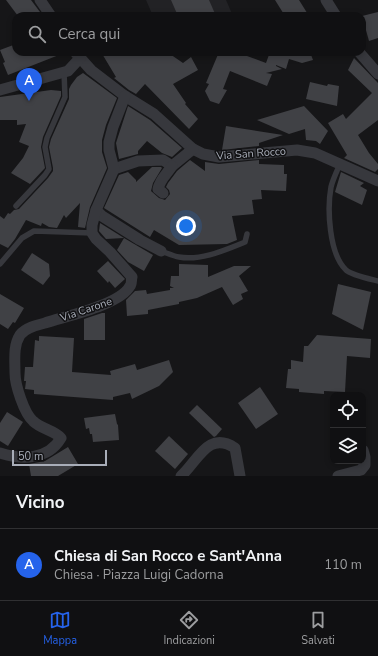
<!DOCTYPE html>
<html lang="it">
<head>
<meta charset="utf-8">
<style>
  :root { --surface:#101012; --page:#1e1e20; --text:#f1f3f6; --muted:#9c9d9f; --line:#303032; --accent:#2563eb }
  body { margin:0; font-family:"Nunito Sans",sans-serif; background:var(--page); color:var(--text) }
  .controls { position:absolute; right:12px; bottom:12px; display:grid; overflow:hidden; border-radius:8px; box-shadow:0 2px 6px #0003 }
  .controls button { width:36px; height:36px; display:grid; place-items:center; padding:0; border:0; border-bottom:1px solid var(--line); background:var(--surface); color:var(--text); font:20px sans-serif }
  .scale { position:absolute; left:12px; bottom:10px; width:95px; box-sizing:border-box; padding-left:4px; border:2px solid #a8adb8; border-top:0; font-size:11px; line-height:14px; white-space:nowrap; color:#a8adb8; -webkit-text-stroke:3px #111113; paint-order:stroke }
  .you { position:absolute; left:186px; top:226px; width:14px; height:14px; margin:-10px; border:3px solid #fff; border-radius:50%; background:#1a73e8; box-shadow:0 0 0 6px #1a73e833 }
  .badge { display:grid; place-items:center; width:26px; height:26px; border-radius:50%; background:var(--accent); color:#fff; font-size:13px; font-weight:700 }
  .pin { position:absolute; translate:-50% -33px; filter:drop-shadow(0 1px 2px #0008) }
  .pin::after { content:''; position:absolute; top:21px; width:14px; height:12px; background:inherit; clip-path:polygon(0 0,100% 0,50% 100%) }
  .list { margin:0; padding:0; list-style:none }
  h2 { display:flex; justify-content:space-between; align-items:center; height:52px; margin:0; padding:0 16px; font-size:17px }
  h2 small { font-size:13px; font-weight:400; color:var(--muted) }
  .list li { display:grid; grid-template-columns:26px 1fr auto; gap:12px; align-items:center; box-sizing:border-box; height:72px; padding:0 16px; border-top:1px solid var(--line) }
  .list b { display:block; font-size:15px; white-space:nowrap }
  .list p { margin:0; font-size:13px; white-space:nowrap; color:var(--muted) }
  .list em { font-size:13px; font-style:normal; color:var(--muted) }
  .icon { flex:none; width:22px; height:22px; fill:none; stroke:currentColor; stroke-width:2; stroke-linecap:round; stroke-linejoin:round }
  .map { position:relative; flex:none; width:378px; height:476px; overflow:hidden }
  .search { position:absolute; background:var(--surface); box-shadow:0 2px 6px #0003; left:12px; right:12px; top:12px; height:44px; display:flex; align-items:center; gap:10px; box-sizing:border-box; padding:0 14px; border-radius:12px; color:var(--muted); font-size:15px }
  .sheet { height:124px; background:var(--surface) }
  nav { display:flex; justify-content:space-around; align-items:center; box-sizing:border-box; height:56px; border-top:1px solid var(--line); background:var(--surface); font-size:11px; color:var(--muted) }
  nav a { display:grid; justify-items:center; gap:2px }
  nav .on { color:var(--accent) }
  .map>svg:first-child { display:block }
  .built { fill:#222225 }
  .building { fill:#404145 }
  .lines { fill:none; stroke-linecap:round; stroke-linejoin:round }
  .service { stroke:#37383d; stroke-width:5.5 }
  .minor { stroke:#37383d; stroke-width:11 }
  .labels { text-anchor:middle; stroke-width:3; stroke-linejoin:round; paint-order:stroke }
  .street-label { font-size:11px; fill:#a8adb8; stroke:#111113 }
</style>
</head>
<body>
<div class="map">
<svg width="378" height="476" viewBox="0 0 378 476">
  <rect width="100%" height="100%" fill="#161618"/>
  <polygon class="built" points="146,0 226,0 233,16 153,16"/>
  <g class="building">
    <polygon points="6,0 31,0 43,16 18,16"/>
    <polygon points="171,0 209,0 216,16 178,16"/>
    <polygon points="275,0 299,0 309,16 285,16"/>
    <polygon points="378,12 378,38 369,41 362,16"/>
    <polygon points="16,44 16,52 64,53 8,75 3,63 5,62 0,50"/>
    <polygon points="101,52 167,52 183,63 191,57 198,70 173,84 186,103 185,104 198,119 189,129 145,84 136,94 129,90 114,78 116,77"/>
    <polygon points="219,52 236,52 266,63 270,52 310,52 313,60 302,63 289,59 286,69 276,65 276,66 282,69 266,73 272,74 267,86 230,71 223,89 227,90 219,104 210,101 205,91 209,84 206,83"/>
    <polygon points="354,58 378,83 378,120 358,135 369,153 378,164 378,169 375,172 344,158 347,155 328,123 343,114 346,119 372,93 348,70"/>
    <polygon points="83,73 117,98 106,125 102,140 102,152 107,168 90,207 85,228 78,227 80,203 66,218 64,215 57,228 49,227 42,223 41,226 26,220 15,239 8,248 0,244 0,216 4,219 8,213 10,214 14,210 19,209 48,178 53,171 53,168 49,147 51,139 69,99 69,89 71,85 77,77"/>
    <polygon points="310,82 327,86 328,84 339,86 337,106 306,99"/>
    <polygon points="51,90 61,91 61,96 43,137 41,147 45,168 30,184 11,173 23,158 29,146 19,142 26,124 17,125 17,120 0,120 0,97"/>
    <polygon points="128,106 150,120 182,148 172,157 162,153 147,141 138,151 138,154 119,159 116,143"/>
    <polygon points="304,106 328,131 320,144 316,141 306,140 305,129 289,134 257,120"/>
    <polygon points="226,126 232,127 283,135 259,143 259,146 222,150"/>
    <polygon points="190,160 205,171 205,162 219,164 259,160 259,164 284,165 284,174 287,174 286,191 261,190 262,199 252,200 254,214 232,216 237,240 227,244 179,245 154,230 150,237 104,208 119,175 128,172 136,180 136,182 152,167 161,167 162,168 153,183 151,191 159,198 165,200 170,194 169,190 166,187 168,183 177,171"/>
    <polygon points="341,172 364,183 360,186 367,190 362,205 335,192"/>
    <polygon points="100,223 124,238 106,239 99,231"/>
    <polygon points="124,238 153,255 144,271 128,262 117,250"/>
    <polygon points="32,253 49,264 50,276 43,285 21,270"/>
    <polygon points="108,261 125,279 115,288 109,281 108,283 97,271"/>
    <polygon points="179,264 208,265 208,277 234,266 251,266 239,276 248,291 241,294 243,299 233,305 222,287 197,298 179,302 179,304 148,310 148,314 127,316 126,300 135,291 146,290 147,294 170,290 170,288 174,288 170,286 171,276 179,276"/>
    <polygon points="338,284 371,292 363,330 332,314"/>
    <polygon points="0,294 24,308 15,323 13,322 8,329 0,324"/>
    <polygon points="102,313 105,313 105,340 84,340 84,319"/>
    <polygon points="317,335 371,339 370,358 347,356 345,392 324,391 324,394 299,392 299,389 286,388 288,369 291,369 291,360 303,362 304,346 308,346"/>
    <polygon points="39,336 74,338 72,372 111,375 110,371 135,364 137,370 169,360 173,372 159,386 132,399 130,393 113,397 113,400 34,394 34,390 25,389 26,381 24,381 25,367 33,367 35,340 39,341"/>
    <polygon points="260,387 278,414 256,429 238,403"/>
    <polygon points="197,405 222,429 216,436 214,437 189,413"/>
    <polygon points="7,412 23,422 8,446 0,441 0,423"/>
    <polygon points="115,414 117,424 118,425 119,440 93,442 92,434 90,434 89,428 86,429 84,418"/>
    <polygon points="169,436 188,454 175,469 155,451"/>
    <polygon points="68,447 78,464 58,476 31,476 29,464 45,461"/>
  </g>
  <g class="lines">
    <g class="service">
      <path d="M340,164C337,171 333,179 331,187C327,209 329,254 346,270C351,275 370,279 378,281"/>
      <polyline points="16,206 45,175 49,169 45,147 47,138 65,97 64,72"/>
      <path d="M161,251C167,253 173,256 179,257C201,261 225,250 245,242L247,234"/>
      <polyline points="0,264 22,238 34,231 92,233"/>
    </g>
    <g class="minor">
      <polyline points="40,0 51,16"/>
      <polyline points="326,0 336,16"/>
      <polyline points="75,52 91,70 125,96 154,114 193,149 203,154 219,157 297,150 315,153 378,181"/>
      <polyline points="359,52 378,74"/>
      <polyline points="0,90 68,71 80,58"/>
      <polyline points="114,169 138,161 163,160 172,166 193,149"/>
      <path d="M163,193L158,189C160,179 167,174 172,166"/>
      <polyline points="96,210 102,216 140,240 161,251"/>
      <path d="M0,453C22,460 48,460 61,438C54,430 41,429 33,421C24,413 15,385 15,373C15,360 13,346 20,335C25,328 37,325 45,323C66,316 120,305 130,286C132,284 131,280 132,277L110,252L96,239L92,233V225L96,210L114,169L109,150V142L113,127L125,96"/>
      <path d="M181,476C198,461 208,430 235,448L240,476"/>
      <polyline points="338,476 361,470 365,465 365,457 363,450"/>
    </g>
  </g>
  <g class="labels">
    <g class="street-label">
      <text transform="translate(251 153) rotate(-4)" y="4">Via San Rocco</text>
      <text transform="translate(86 309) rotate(-19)" y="4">Via Carone</text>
    </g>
  </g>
</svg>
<div class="controls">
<button><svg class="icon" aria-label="locate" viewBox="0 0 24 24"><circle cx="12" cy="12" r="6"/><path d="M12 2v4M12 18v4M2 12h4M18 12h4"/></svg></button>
<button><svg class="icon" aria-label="layers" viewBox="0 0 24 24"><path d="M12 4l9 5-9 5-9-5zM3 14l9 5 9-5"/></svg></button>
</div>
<div class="scale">50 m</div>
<div class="you"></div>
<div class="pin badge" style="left:29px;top:101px">A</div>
<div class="search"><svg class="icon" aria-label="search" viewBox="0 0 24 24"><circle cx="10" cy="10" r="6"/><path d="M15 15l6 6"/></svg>Cerca qui</div>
</div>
<section class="sheet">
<h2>Vicino<small></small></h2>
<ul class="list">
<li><span class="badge">A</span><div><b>Chiesa di San Rocco e Sant'Anna</b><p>Chiesa · Piazza Luigi Cadorna</p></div><em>110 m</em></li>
</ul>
</section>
<nav>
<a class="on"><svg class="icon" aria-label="map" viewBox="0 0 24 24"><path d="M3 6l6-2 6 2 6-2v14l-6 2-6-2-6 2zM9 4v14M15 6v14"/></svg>Mappa</a>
<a><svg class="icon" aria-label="directions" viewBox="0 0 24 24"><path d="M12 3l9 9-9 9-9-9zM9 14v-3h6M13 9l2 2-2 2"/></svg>Indicazioni</a>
<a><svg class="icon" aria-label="saved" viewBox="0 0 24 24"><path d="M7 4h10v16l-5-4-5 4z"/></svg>Salvati</a>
</nav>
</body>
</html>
